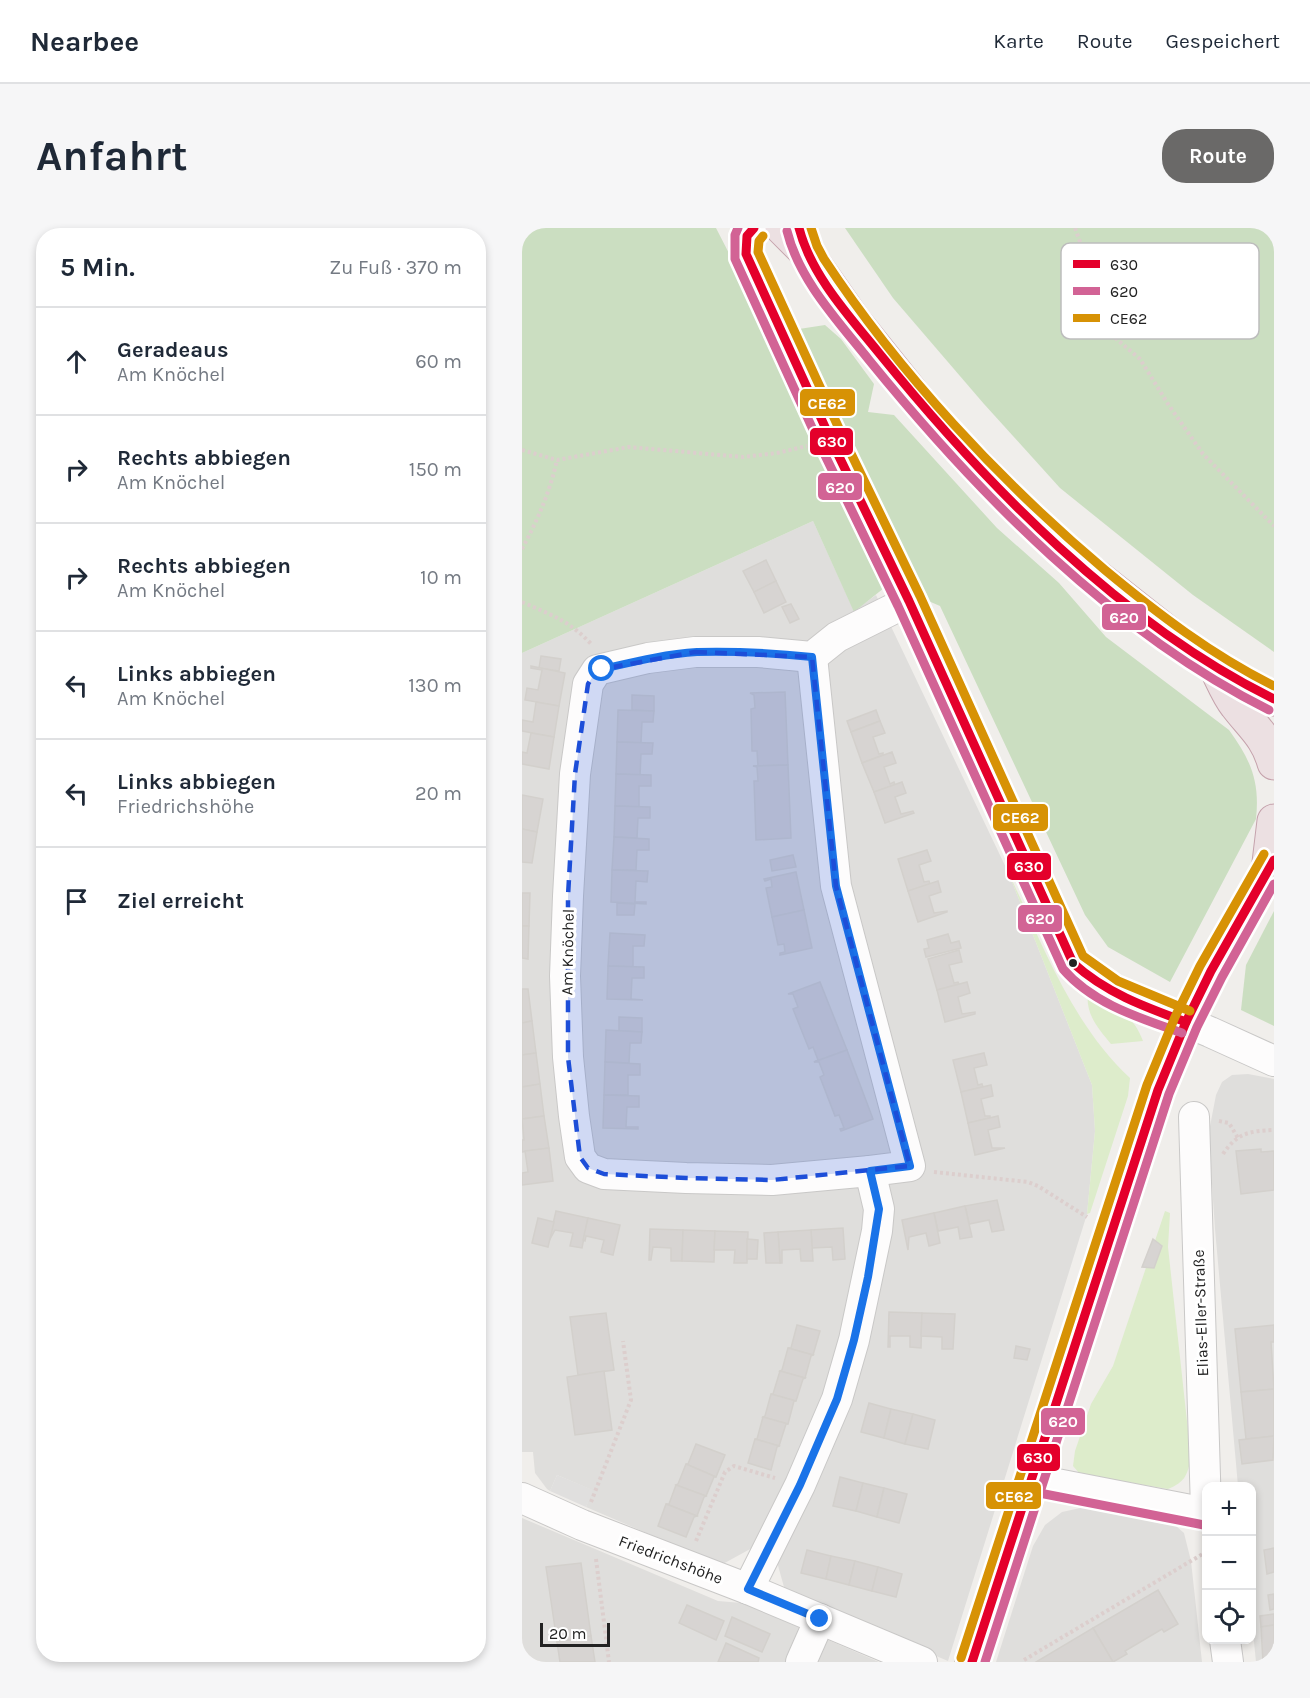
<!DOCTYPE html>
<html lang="de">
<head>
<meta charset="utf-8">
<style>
  :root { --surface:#fff; --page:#f6f6f7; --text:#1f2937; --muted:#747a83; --line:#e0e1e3; --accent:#6a6968 }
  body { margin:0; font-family:Karla,sans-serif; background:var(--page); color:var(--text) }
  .controls { position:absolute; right:18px; bottom:18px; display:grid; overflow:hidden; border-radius:12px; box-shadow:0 3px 9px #0003 }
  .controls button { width:54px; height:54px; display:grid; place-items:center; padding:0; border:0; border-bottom:2px solid var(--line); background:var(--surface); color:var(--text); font:30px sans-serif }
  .scale { position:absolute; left:18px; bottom:15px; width:70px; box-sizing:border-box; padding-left:6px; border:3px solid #222; border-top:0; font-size:16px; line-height:21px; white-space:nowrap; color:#222; -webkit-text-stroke:4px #fff; paint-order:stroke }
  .stop { position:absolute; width:18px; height:18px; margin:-14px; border:4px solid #1a73e8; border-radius:50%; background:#fff }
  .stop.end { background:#1a73e8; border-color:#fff; box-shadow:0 2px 6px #0008 }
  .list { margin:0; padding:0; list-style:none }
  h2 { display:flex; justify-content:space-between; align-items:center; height:78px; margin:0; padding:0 24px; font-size:26px }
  h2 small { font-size:20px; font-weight:400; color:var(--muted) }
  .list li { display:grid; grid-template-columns:39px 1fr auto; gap:18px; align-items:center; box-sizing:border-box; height:108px; padding:0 24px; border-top:2px solid var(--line) }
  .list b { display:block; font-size:22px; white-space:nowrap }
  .list p { margin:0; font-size:20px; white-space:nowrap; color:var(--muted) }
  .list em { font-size:20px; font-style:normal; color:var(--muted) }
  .icon { flex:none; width:33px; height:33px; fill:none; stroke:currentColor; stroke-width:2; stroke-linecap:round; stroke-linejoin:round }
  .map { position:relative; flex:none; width:752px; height:1434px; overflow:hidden; border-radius:24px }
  header { display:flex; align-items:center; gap:36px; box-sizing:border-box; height:84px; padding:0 30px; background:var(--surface); border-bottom:2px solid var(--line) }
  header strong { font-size:28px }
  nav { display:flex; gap:33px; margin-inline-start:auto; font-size:21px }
  .intro { display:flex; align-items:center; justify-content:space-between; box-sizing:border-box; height:144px; padding:0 36px }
  h1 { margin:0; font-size:42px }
  .button { padding:15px 27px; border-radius:24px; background:var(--accent); color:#fff; font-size:21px; font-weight:700 }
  main { display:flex; gap:36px; padding:0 36px }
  aside { flex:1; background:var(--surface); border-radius:24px; box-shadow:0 3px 9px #0003 }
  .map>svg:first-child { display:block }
  .residential { fill:#dfdedc }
  .grass { fill:#ddeccb }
  .forest { fill:#cbdec1 }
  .parking { fill:#e0dfde }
  .building { fill:#d7d4d2; stroke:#d3d0cc; stroke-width:1.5 }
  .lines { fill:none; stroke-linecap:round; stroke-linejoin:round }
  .minor-casing { stroke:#c9c8c7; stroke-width:32 }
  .major-casing { stroke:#a79c86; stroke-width:35 }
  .highway-casing { stroke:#c5a2ac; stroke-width:35 }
  .path { stroke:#dccecd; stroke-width:4; stroke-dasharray:3 3; stroke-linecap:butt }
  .minor { stroke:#fdfcfc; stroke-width:30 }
  .major { stroke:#f3ede7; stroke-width:33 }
  .highway { stroke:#ece0e2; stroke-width:33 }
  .bus-1-casing { stroke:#fff; stroke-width:14 }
  .bus-2-casing { stroke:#fff; stroke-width:14 }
  .bus-3-casing { stroke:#fff; stroke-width:14 }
  .bus-1 { stroke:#e4002b; stroke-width:9 }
  .bus-2 { stroke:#d26395; stroke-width:9 }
  .bus-3 { stroke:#d79205; stroke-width:9 }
  .route { stroke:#1a73e8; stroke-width:8 }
  .marked { fill:#1d4ed8; fill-opacity:0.2; stroke:#1d4ed8; stroke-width:4.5; stroke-dasharray:12 8; stroke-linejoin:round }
  .bus-dot { fill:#222; stroke:#fff; stroke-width:2 }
  .labels { text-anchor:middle; stroke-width:6; stroke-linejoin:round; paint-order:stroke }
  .street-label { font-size:16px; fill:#222; stroke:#fff }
  .key { fill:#fff; stroke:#bdbdbd; stroke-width:1.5 }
  .key-label { font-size:16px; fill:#222 }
  .line-badge { stroke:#fff; stroke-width:2 }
  .badge-label { font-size:16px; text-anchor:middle; font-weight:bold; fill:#fff }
</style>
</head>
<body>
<header>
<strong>Nearbee</strong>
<nav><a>Karte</a><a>Route</a><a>Gespeichert</a></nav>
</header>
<div class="intro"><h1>Anfahrt</h1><a class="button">Route</a></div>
<main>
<aside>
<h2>5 Min.<small>Zu Fuß · 370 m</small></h2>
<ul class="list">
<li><svg class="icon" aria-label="ahead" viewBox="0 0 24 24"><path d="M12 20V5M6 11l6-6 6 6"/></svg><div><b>Geradeaus</b><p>Am Knöchel</p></div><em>60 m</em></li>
<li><svg class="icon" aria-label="right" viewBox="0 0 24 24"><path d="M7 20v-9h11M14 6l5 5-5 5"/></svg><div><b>Rechts abbiegen</b><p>Am Knöchel</p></div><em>150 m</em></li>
<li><svg class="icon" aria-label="right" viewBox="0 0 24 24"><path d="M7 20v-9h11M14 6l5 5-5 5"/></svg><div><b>Rechts abbiegen</b><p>Am Knöchel</p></div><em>10 m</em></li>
<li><svg class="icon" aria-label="left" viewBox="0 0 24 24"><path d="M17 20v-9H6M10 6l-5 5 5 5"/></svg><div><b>Links abbiegen</b><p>Am Knöchel</p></div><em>130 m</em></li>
<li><svg class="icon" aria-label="left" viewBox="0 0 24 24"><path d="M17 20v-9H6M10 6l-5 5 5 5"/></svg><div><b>Links abbiegen</b><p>Friedrichshöhe</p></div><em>20 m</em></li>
<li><svg class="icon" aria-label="arrive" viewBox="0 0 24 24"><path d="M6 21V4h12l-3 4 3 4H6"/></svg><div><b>Ziel erreicht</b></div></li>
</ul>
</aside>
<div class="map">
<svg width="752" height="1434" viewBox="0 0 752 1434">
  <rect width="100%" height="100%" fill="#f0eeeb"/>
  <g class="residential">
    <polygon points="291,293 332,383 354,367 487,646 570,857 573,903 565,986 426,1433 266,1365 262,1359 255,1334 230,1320 199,1337 64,1279 70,1262 35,1247 28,1263 25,1261 13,1245 11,1224 0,1224 0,425"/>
    <polygon points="726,846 752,851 752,1434 734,1434 730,1394 730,1258 716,1258 693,1001 689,941 684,919 694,867 700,854 710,847"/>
    <polygon points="563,1279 647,1292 662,1305 669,1333 680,1434 474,1434 511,1318 523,1297 540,1284"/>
    <polygon points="0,1290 196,1373 220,1375 357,1434 0,1434"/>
  </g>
  <g class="grass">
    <path d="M487,646C521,717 549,795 608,850L606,868L568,985L565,986L573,903L570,857Z"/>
    <path d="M566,764C592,778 610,784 621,813L589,816C576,800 563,786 566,764Z"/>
    <path d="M643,983L648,985L646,1019L669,1230C665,1248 663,1254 646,1261L558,1246L551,1238L553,1223L569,1176L591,1138Z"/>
  </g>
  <g class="forest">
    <path d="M0,0H194L232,74L251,105L303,97L319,111L352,156L346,184L372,187L475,300L537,355L584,409L707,502C729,532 738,554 734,591L648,754L586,719L563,687L418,378L367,356L332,384L291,293L0,425Z"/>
    <polygon points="323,0 752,0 752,424 671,367 538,260 462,176 371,70"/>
    <polygon points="752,683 752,798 719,782 724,737"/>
  </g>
  <polygon class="parking" points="35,1247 71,1262 64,1279 28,1263"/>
  <g class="building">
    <polygon points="244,332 254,353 232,364 221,343"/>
    <polygon points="254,353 264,374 242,385 232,364"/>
    <polygon points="269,376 277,391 268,395 260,379"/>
    <polygon points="19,428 39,431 37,443 17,440"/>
    <polygon points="9,438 43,445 37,478 3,472 5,460 16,462 20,442 9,440"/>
    <polygon points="263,464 266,537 231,538 236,538 235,523 230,523 229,481 233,480 232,467 228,465"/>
    <polygon points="110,467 132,468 132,483 110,482"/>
    <polygon points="14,474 37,478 32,509 0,503 0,492 11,494"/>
    <polygon points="96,482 132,483 131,494 120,494 119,515 95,514"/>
    <polygon points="354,482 358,493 329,504 325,493"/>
    <polygon points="358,493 363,505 351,509 357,526 361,525 361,527 340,535 329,504"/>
    <polygon points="9,505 32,509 27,541 0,536 0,524 5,525"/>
    <polygon points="95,514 131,515 130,526 119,526 118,547 94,546"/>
    <polygon points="370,524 374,535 362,539 368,556 372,554 373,557 352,564 340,535"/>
    <polygon points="266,537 269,610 234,612 232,553 236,553 235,539 231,538"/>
    <polygon points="94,546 129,547 129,558 117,558 117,579 93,578"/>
    <polygon points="380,554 384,565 373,569 379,586 391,583 392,585 363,595 352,564"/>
    <polygon points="0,567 21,571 15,604 0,601"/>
    <polygon points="93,578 128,579 128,590 116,590 115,610 92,609"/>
    <polygon points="0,601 15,604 10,635 0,634"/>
    <polygon points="92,609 127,611 127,622 115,622 114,642 90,642"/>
    <polygon points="405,622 409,633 397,637 402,654 407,653 408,656 386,663 376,631"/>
    <polygon points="271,627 274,639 250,643 248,632"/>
    <polygon points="90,642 126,643 125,654 114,653 113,674 124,674 124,676 89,674"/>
    <polygon points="274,644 282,682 250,689 244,660 250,659 249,651 243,653 242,651"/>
    <polygon points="416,653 419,664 407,668 412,685 425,683 425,684 396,694 386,663"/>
    <polygon points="0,665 8,665 7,698 0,698"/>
    <polygon points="95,675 113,676 112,687 95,687"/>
    <polygon points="282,682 290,720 258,727 258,725 263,724 262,716 256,717 250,689"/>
    <polygon points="0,698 7,698 6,731 0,730"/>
    <polygon points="88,705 123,707 122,718 111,718 111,739 86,738"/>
    <polygon points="426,706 429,715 437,713 439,720 404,729 402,721 407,720 405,712"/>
    <polygon points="437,722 440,734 427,737 432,755 436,754 437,756 415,762 406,731"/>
    <polygon points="86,738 122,739 122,750 110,750 109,771 121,772 85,771"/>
    <polygon points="298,754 325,822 292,834 296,832 291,819 287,821 271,781 276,779 271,766 266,766"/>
    <polygon points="445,754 448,765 436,769 440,786 453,784 453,786 423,794 415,762"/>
    <polygon points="0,761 6,761 10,793 0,795"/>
    <polygon points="97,789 120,790 120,804 97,803"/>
    <polygon points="10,793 14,825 0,827 0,795"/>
    <polygon points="84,802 120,804 119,815 108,815 107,835 83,834"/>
    <polygon points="325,822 351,891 319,903 318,901 322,900 317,887 313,888 298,849 302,847 297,834 292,834"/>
    <polygon points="14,825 18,856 0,859 0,827"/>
    <polygon points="462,825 465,837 452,840 456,857 460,856 461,859 439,864 431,832"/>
    <polygon points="83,834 118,836 118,847 106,847 106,867 82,867"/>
    <polygon points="18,856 22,888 0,891 0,859"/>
    <polygon points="469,857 471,868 459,871 463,888 468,888 468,890 446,895 439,864"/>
    <polygon points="82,867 117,868 117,879 105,879 104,899 116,899 116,901 81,900"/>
    <polygon points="22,888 27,920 0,924 0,912 2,912 0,891"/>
    <polygon points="476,888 478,899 466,902 470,920 483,920 453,927 446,895"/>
    <polygon points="27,920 31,953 0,957 0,945 6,944 3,923"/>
    <polygon points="739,921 739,924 752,923 752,962 719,966 714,923"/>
    <polygon points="475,972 482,1002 470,1004 467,992 447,996 443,978"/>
    <polygon points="443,978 450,1009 438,1011 436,999 416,1003 412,985"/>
    <polygon points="34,983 66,990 60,1020 48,1018 51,1005 33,1002 27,1013"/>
    <polygon points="412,985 418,1015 407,1018 404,1005 387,1009 386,1022 380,992"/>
    <polygon points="16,990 32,994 26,1019 10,1015"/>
    <polygon points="66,990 98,997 91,1027 79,1024 82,1012 64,1008 63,1013 61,1012"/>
    <polygon points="321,1000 323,1031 311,1032 310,1019 290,1020 289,1002"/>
    <polygon points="128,1001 161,1002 160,1033 149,1033 149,1020 131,1019 129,1032 127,1032"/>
    <polygon points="161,1002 193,1003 192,1034 160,1033"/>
    <polygon points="289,1002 291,1033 279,1033 278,1021 260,1022 260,1035 258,1035 256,1004"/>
    <polygon points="193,1003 226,1004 225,1035 212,1035 213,1022 192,1022"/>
    <polygon points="256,1004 258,1035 244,1035 242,1005"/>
    <polygon points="225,1011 236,1012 235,1031 225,1031"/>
    <polygon points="631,1011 640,1018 632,1040 620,1039"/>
    <polygon points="367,1084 400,1085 399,1120 388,1119 388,1108 368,1108 368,1119 366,1119"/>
    <polygon points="84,1085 92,1142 56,1147 48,1089"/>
    <polygon points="400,1085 433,1086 431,1121 420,1121 420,1109 399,1108"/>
    <polygon points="275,1097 298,1103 291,1127 266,1120 269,1120"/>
    <polygon points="752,1097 752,1114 749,1114 752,1161 719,1164 713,1101"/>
    <polygon points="494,1118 508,1121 505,1132 492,1130"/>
    <polygon points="266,1120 291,1127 289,1128 283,1150 258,1143 260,1142"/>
    <polygon points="82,1143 90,1202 53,1207 45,1149"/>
    <polygon points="258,1143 283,1150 281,1151 274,1173 249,1166 251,1166"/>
    <polygon points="752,1161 752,1208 724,1211 719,1164"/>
    <polygon points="249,1166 274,1173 272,1173 266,1196 241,1189 243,1188"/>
    <polygon points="347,1175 369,1181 362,1210 339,1204"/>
    <polygon points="369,1181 391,1186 383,1216 362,1210"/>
    <polygon points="391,1186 413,1192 406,1221 383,1216"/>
    <polygon points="241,1189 266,1196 264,1196 257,1218 233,1211 235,1211"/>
    <polygon points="752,1208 751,1232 720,1236 717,1212"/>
    <polygon points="233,1211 257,1218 255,1219 249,1242 226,1235"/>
    <polygon points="174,1216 203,1227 194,1249 164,1236 166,1236"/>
    <polygon points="164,1236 194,1249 192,1249 184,1268 154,1257 156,1256"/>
    <polygon points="318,1249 341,1255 334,1283 311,1278"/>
    <polygon points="341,1255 362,1260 355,1289 334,1283"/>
    <polygon points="154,1257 184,1268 182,1269 175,1288 144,1276 147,1276"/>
    <polygon points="362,1260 385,1266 377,1295 355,1289"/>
    <polygon points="144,1276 175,1288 172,1289 164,1309 136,1298"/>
    <polygon points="752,1320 752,1344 745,1346 742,1322"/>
    <polygon points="285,1322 309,1328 304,1351 279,1345"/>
    <polygon points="309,1328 333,1333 327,1357 304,1351"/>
    <polygon points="333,1333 356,1339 350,1363 327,1357"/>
    <polygon points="59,1335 69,1408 35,1414 24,1339"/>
    <polygon points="356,1339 380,1346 374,1369 350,1363"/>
    <polygon points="636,1362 656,1396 642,1404 640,1401 603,1423 605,1426 591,1434 571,1400"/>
    <polygon points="752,1366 752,1381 748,1382 746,1367"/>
    <polygon points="165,1377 202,1393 194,1412 157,1395"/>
    <polygon points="752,1386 752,1397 739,1399 738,1388"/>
    <polygon points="210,1389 248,1406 240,1424 203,1408"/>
    <polygon points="752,1397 752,1434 741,1434 739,1399"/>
    <polygon points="571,1400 591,1434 514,1434"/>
    <polygon points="69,1408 73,1434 38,1434 35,1414"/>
    <polygon points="204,1415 237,1430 236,1434 196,1434"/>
  </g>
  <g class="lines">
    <g class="minor-casing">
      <g id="minor">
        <polyline points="232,0 225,8 224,26 309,212 387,373 551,735 565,749 579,759 688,804 752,833"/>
        <polyline points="290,429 314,658 388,938 348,943"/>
        <polyline points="672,889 684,1281"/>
        <polyline points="509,1251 684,1285"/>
        <polyline points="0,1270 60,1297 226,1361 400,1434"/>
        <polyline points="226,1361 278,1257 315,1171 332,1112 355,1003 357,981 348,943 250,952 164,950 82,946 66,940 58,929 52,888 46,829 43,748 46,668 53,546 66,456 75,442 126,430 173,424 236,424 290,429 315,409 387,373"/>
        <polyline points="703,1412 706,1434"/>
        <polyline points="279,1434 298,1391"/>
      </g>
    </g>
    <g class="major-casing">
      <polyline id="major" points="450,1434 636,862 664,794 689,743 752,632"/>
    </g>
    <g class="highway-casing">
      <g id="highway">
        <polyline points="260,0 284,24 333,94 393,169 424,205 511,294 556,334 656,413 694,440 752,471"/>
        <path d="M694,440C700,452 706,467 714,477C730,498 745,509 752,535"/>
        <polyline points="746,643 752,593"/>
      </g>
    </g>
    <g class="path">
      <polyline points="553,0 562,25 578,97 618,131 646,176 681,226 752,298"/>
      <polyline points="0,222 35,232 107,219 221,229 255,225 285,218"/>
      <path d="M0,321C15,293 28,264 35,232"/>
      <path d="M0,374C29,387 47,392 70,417"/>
      <polyline points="697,893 707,895 716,910"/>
      <path d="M701,926C715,905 727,903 752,902"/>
      <polyline points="412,944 506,954 516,958 565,989"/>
      <polyline points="69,1274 109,1172 101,1113"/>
      <polyline points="174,1313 203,1244 212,1238 253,1250"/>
      <polyline points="74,1331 87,1434"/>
      <polyline points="502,1432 684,1324"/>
    </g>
    <use href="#minor" class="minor"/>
    <use href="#major" class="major"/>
    <use href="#highway" class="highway"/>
    <g class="bus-1-casing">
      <g id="bus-1">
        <path d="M232,0L225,8L224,26L309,212L387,373L551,735C584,765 623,779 664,794"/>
        <path d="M277,0C289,47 327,88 357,125C464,257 598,395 752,471"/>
        <polyline points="450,1434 636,862 664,794 689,743 752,632"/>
      </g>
    </g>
    <g class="bus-2-casing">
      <g id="bus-2">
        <path d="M216,0L213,7V31L298,217L376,378L541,741C571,776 618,790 660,805"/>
        <path d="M265,3C277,52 316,93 347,132C456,266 591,404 747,482"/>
        <polyline points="507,1263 682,1297"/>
        <polyline points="463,1434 647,866 675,799 700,749 752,656"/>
      </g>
    </g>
    <g class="bus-3-casing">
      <g id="bus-3">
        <path d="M289,0L295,18L302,31C377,145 479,254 583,342C636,386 690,427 752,458"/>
        <polyline points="241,8 237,13 236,24 320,207 398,368 561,728 596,753 668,783"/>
        <polyline points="439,1430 625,857 653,789 678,738 742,626"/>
      </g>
    </g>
    <use href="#bus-1" class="bus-1"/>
    <use href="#bus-2" class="bus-2"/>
    <use href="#bus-3" class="bus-3"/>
  </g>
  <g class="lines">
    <path class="route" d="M80,441C111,434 143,426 175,424C214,423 252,425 290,429L314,658L388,938L348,943L357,981L346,1049L332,1112L315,1171L278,1257L226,1361L298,1391"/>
  </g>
  <path class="marked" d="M173,424L290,429L314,658L388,938L250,952L164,950L82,946L66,940L58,929L46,829V668L53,546L66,456L75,442Z"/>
  <circle class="bus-dot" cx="551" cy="735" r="5"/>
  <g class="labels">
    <g class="street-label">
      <text transform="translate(45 724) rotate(-89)" y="6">Am Knöchel</text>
      <text transform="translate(678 1085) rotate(-92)" y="6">Elias-Eller-Straße</text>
      <text transform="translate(149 1331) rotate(21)" y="6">Friedrichshöhe</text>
    </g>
  </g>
  <rect x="539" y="15" width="198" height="96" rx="9" class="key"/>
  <rect x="551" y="32" width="27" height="8" fill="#e4002b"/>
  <rect x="551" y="59" width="27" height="8" fill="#d26395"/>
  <rect x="551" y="86" width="27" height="8" fill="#d79205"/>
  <g class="key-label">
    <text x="588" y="42">630</text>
    <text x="588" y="69">620</text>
    <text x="588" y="96">CE62</text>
  </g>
  <g class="line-badge">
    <rect x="277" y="160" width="57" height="29" rx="6" fill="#d79205"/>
    <rect x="287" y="199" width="45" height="29" rx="6" fill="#e4002b"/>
    <rect x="295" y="244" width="46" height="29" rx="6" fill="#d26395"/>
    <rect x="579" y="375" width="46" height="28" rx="6" fill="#d26395"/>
    <rect x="470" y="575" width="57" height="29" rx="6" fill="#d79205"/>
    <rect x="484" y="624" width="46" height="29" rx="6" fill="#e4002b"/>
    <rect x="495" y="676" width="46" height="29" rx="6" fill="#d26395"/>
    <rect x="518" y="1179" width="46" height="29" rx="6" fill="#d26395"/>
    <rect x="494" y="1215" width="45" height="29" rx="6" fill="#e4002b"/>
    <rect x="463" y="1253" width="57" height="29" rx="6" fill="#d79205"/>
  </g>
  <g class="badge-label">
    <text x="305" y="181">CE62</text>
    <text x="310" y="219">630</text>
    <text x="318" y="265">620</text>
    <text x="602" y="395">620</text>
    <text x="498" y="595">CE62</text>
    <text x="507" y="644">630</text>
    <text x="518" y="696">620</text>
    <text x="541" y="1199">620</text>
    <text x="516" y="1235">630</text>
    <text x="492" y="1274">CE62</text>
  </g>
</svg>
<div class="controls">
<button>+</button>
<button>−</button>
<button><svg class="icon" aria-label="locate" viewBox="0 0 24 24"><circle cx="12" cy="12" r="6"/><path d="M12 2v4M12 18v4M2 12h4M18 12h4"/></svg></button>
</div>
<div class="scale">20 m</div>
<div class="stop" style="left:80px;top:441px"></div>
<div class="stop end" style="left:298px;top:1391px"></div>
</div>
</main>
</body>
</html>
